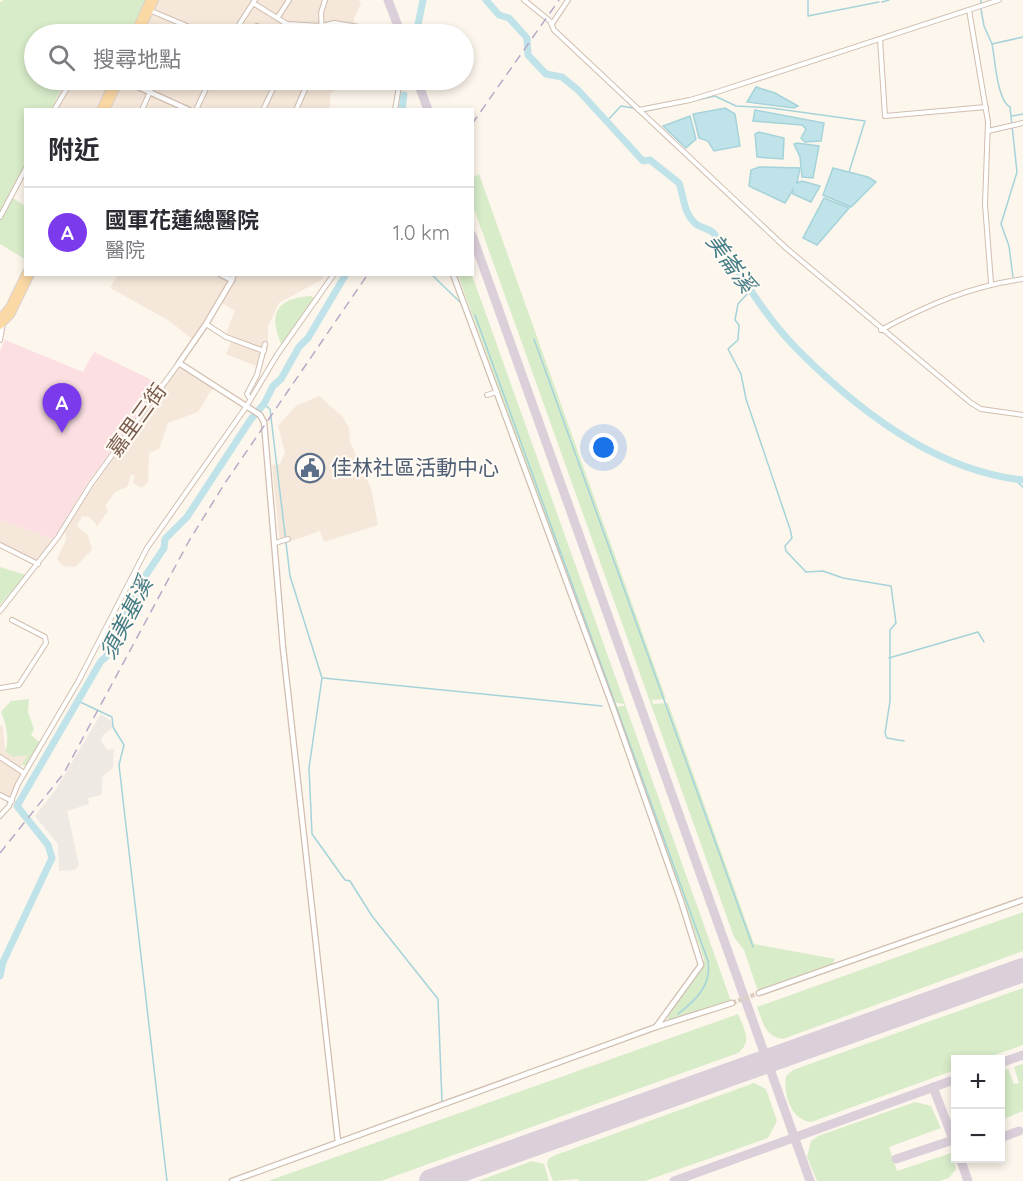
<!DOCTYPE html>
<html lang="zh-TW">
<head>
<meta charset="utf-8">
<style>
  :root { --surface:#fff; --page:#f2f2f3; --text:#2b2b33; --muted:#7c7c81; --line:#e1e1e2; --accent:#7c3aed }
  body { margin:0; font-family:Quicksand,"Noto Sans TC",sans-serif; background:var(--page); color:var(--text) }
  .controls { position:absolute; right:18px; bottom:18px; display:grid; overflow:hidden; border-radius:0px; box-shadow:0 3px 9px #0003 }
  .controls button { width:54px; height:54px; display:grid; place-items:center; padding:0; border:0; border-bottom:2px solid var(--line); background:var(--surface); color:var(--text); font:30px sans-serif }
  .you { position:absolute; left:604px; top:448px; width:21px; height:21px; margin:-15px; border:4px solid #fff; border-radius:50%; background:#1a73e8; box-shadow:0 0 0 9px #1a73e833 }
  .badge { display:grid; place-items:center; width:39px; height:39px; border-radius:50%; background:var(--accent); color:#fff; font-size:20px; font-weight:700 }
  .pin { position:absolute; translate:-50% -50px; filter:drop-shadow(0 2px 3px #0008) }
  .pin::after { content:''; position:absolute; top:32px; width:21px; height:18px; background:inherit; clip-path:polygon(0 0,100% 0,50% 100%) }
  .list { margin:0; padding:0; list-style:none }
  h2 { display:flex; justify-content:space-between; align-items:center; height:78px; margin:0; padding:0 24px; font-size:26px }
  h2 small { font-size:20px; font-weight:400; color:var(--muted) }
  .list li { display:grid; grid-template-columns:39px 1fr auto; gap:18px; align-items:center; box-sizing:border-box; height:90px; padding:0 24px; border-top:2px solid var(--line) }
  .list b { display:block; font-size:22px; white-space:nowrap }
  .list p { margin:0; font-size:20px; white-space:nowrap; color:var(--muted) }
  .list em { font-size:20px; font-style:normal; color:var(--muted) }
  .icon { flex:none; width:33px; height:33px; fill:none; stroke:currentColor; stroke-width:2; stroke-linecap:round; stroke-linejoin:round }
  .map { position:relative; flex:none; width:1023px; height:1181px; overflow:hidden }
  .search { position:absolute; background:var(--surface); box-shadow:0 3px 9px #0003; left:24px; top:24px; width:450px; height:66px; display:flex; align-items:center; gap:15px; box-sizing:border-box; padding:0 21px; border-radius:33px; color:var(--muted); font-size:22px }
  .panel { position:absolute; background:var(--surface); box-shadow:0 3px 9px #0003; left:24px; top:108px; width:450px; height:168px; border-radius:0px }
  .map>svg:first-child { display:block }
  .residential { fill:#f5e8da }
  .industrial { fill:#efe9e4 }
  .medical { fill:#fbdfe3 }
  .green { fill:#d8ecc9 }
  .water { fill:#bfe3e8; stroke:#a5d3da; stroke-width:1.5 }
  .lines { fill:none; stroke-linecap:round; stroke-linejoin:round }
  .stream { stroke:#a5d3da; stroke-width:1.5 }
  .river { stroke:#bfe3e8; stroke-width:7 }
  .taxiway { stroke:#dbcfda; stroke-width:9 }
  .runway { stroke:#dbcfda; stroke-width:24 }
  .tertiary-tunnel { stroke:#dcd0c4; stroke-width:4.5; stroke-dasharray:4.5 2; stroke-linecap:butt }
  .minor-casing { stroke:#d1beb0; stroke-width:6 }
  .tertiary-casing { stroke:#d1beb0; stroke-width:7 }
  .primary-casing { stroke:#dad1cd; stroke-width:8 }
  .minor { stroke:#fff; stroke-width:4 }
  .tertiary { stroke:#fff; stroke-width:4.5 }
  .primary { stroke:#fbd9a5; stroke-width:6 }
  .rail { stroke:#b9a8c9; stroke-width:1.5; stroke-dasharray:9 6; stroke-linecap:butt }
  .labels { text-anchor:middle; stroke-width:4.5; stroke-linejoin:round; paint-order:stroke }
  .street-label { font-size:21px; fill:#7a5c4d; stroke:#fffaf3 }
  .service-label { font-size:21px; fill:#4e5e75; stroke:#fffaf3; text-anchor:start }
  .water-label { font-size:22px; font-style:italic; fill:#437c86; stroke:#fffaf3 }
</style>
</head>
<body>
<div class="map">
<svg width="1023" height="1181" viewBox="0 0 1023 1181">
  <rect width="100%" height="100%" fill="#fdf6ec"/>
  <g class="residential">
    <polygon points="159,0 359,0 361,4 354,18 353,34 143,34"/>
    <polygon points="73,80 112,80 98,109 52,110 61,87"/>
    <polygon points="123,80 329,80 336,84 336,89 330,94 330,109 110,110"/>
    <polygon points="118,274 322,274 323,279 279,303 268,326 268,349 261,368 226,354 231,342 224,338 235,311 222,303 197,343 168,320 110,288"/>
    <polygon points="179,366 214,386 198,412 168,423 159,449 149,453 148,482 142,488 133,483 134,475 131,475 127,487 115,492 105,506 108,511 97,526 90,517 82,516 77,526 88,535 92,550 75,567 63,566 57,559 66,540 65,531 88,494"/>
    <polygon points="319,396 342,416 349,428 350,442 371,488 378,525 324,542 320,531 280,545 272,465 280,464 285,453 278,426 296,406"/>
    <polygon points="0,520 53,539 39,560 35,560 0,544"/>
    <polygon points="0,726 3,726 5,751 28,755 22,765 13,796 6,801 0,797"/>
  </g>
  <polygon class="industrial" points="101,714 111,721 112,728 103,735 101,741 107,750 114,749 113,768 103,776 101,795 88,798 89,804 67,811 79,865 75,870 59,871 58,844 35,816 56,789"/>
  <polygon class="medical" points="5,340 83,372 94,352 160,384 88,482 53,539 0,520 0,351"/>
  <g class="green">
    <polygon points="4,0 147,0 132,34 120,34 107,29 103,34 34,34 34,80 73,80 67,90 61,88 52,109 26,110 25,166 10,196 25,206 25,259 0,244 0,2"/>
    <polygon points="479,174 666,699 652,700 653,704 668,703 754,944 835,959 832,965 758,991 744,950 734,937 473,206 473,178"/>
    <polygon points="458,275 472,275 731,1001 671,1022 667,1018 703,965 704,959 613,707 624,706 624,704 612,702"/>
    <path d="M310,296L316,298L282,346C269,316 273,299 310,296Z"/>
    <polygon points="0,567 26,575 0,605"/>
    <path d="M29,699L28,712L34,729L31,735L40,743L27,766L22,765L27,755L13,757L5,751C10,739 6,724 1,712L11,701Z"/>
    <path d="M1023,912V951L783,1039C765,1037 763,1022 757,1007Z"/>
    <path d="M1023,988V1045L983,1059L956,1060L955,1070L811,1122C791,1120 783,1094 786,1076L793,1070Z"/>
    <path d="M738,1014C744,1028 753,1042 738,1053L381,1181H268Z"/>
    <polygon points="1023,1064 1023,1111 1001,1120 1001,1071 1008,1069 1014,1084 1019,1083 1014,1067"/>
    <polygon points="754,1083 766,1089 777,1121 768,1138 645,1181 579,1181 578,1179 553,1181 547,1165 548,1159 553,1156"/>
    <polygon points="915,1102 931,1106 941,1128 889,1147 897,1171 951,1153 956,1169 949,1178 939,1181 817,1181 807,1157 811,1141 818,1136"/>
    <polygon points="532,1161 544,1164 549,1181 478,1181"/>
  </g>
  <g class="water">
    <polygon points="756,87 775,93 798,106 794,108 747,102"/>
    <polygon points="725,108 735,114 740,146 714,151 708,141 699,138 693,114"/>
    <polygon points="755,110 824,123 821,141 805,142 801,138 806,129 802,125 753,121"/>
    <polygon points="690,116 696,139 686,148 663,126"/>
    <polygon points="759,132 784,138 783,159 757,157 755,134"/>
    <polygon points="797,143 819,146 813,178 802,177 800,157 794,144"/>
    <polygon points="759,167 800,168 797,183 802,181 820,186 811,202 793,194 793,190 785,203 749,186 751,170"/>
    <polygon points="833,168 868,177 876,182 851,207 823,195"/>
    <polygon points="824,198 849,208 817,245 803,238"/>
  </g>
  <g class="lines">
    <g class="stream">
      <polyline points="808,0 808,16 879,2"/>
      <polyline points="981,0 981,3"/>
      <polyline points="882,2 889,0"/>
      <polyline points="981,9 984,26 992,44 1023,37"/>
      <path d="M992,44C995,58 997,101 1010,107L1017,172L1001,224L1009,246L1013,277"/>
      <polyline points="693,101 715,96 736,106 771,108 865,121 849,172"/>
      <polyline points="646,111 673,105"/>
      <polyline points="1012,116 1023,114"/>
      <polyline points="607,121 621,106 633,108"/>
      <polyline points="431,274 461,303"/>
      <polyline points="747,285 747,294 738,304 735,320 739,325 738,340 728,349 741,374 746,399 790,529 792,538 785,546 786,551 806,572 823,571 843,578 891,586 896,623 890,630 890,701 885,733 887,738 904,741"/>
      <path d="M475,315L708,961C712,985 696,1000 678,1014"/>
      <polyline points="534,339 753,947"/>
      <polyline points="264,404 270,409 290,576 322,678 309,768 312,834 345,880 350,881 372,916 438,999 442,1103"/>
      <polyline points="1014,479 1023,487"/>
      <polyline points="889,658 978,632 984,642"/>
      <polyline points="323,678 602,706"/>
      <polyline points="78,701 112,717 113,727 124,745 119,765 167,1181"/>
    </g>
    <g class="river">
      <path d="M486,0L499,15L509,18L527,38L528,55L546,74L562,77L578,90L643,161L650,160L679,183C684,196 683,213 696,224C702,229 711,228 715,235C741,275 766,319 801,353C860,412 937,471 1023,480"/>
      <polyline points="416,34 423,0"/>
      <polyline points="402,110 404,95"/>
      <polyline points="0,976 3,962 52,858 48,845 17,806 101,661 106,657 146,575 164,548 165,539 187,517 251,419 264,404 273,386 281,379 299,347 308,338 346,274"/>
    </g>
    <g class="taxiway">
      <polyline points="388,0 401,34"/>
      <polyline points="417,80 428,110"/>
      <polyline points="472,235 810,1181"/>
      <polyline points="1000,1063 1023,1055"/>
      <polyline points="933,1087 956,1147"/>
      <polyline points="1000,1138 1019,1131"/>
      <polyline points="960,1158 968,1181"/>
      <polyline points="896,1159 953,1140"/>
      <polyline points="674,1181 956,1079"/>
    </g>
    <polyline class="runway" points="431,1181 1023,970"/>
    <polyline class="tertiary-tunnel" points="732,1003 759,993"/>
    <g class="minor-casing">
      <g id="minor">
        <polyline points="524,0 550,21 554,30 786,248 971,403 981,409 1023,415"/>
        <polyline points="253,3 287,24 322,26 334,23 359,27 368,34"/>
        <polyline points="149,10 206,34"/>
        <polyline points="969,10 988,122 985,204 991,283"/>
        <polyline points="278,17 289,0"/>
        <polyline points="552,24 568,0"/>
        <polyline points="104,34 109,34"/>
        <polyline points="175,34 180,23"/>
        <polyline points="233,34 255,0"/>
        <polyline points="253,34 257,26"/>
        <polyline points="322,34 321,13 325,0"/>
        <polyline points="880,39 885,116 986,107"/>
        <polyline points="54,110 72,80"/>
        <polyline points="142,110 155,80"/>
        <polyline points="196,110 210,80"/>
        <polyline points="263,110 277,80"/>
        <polyline points="296,110 309,80"/>
        <polyline points="395,110 400,80"/>
        <polyline points="639,110 690,100 720,91 999,0"/>
        <polyline points="988,131 1023,123"/>
        <polyline points="0,217 26,168"/>
        <polyline points="232,280 234,274"/>
        <polyline points="206,324 226,337 264,351"/>
        <path d="M881,330C927,305 971,286 1023,279"/>
        <polyline points="0,340 3,323"/>
        <polyline points="487,395 497,392"/>
        <polyline points="250,399 247,394 257,375 265,344"/>
        <polyline points="275,543 288,539"/>
        <polyline points="0,545 38,564"/>
        <polyline points="0,611 58,537 91,484 179,363"/>
        <polyline points="0,688 19,685 46,643 45,637 12,620"/>
        <polyline points="0,757 24,773"/>
        <polyline points="0,795 12,801"/>
        <polyline points="0,816 9,806 18,784 79,680 147,548 246,407 277,355 334,274"/>
      </g>
    </g>
    <g class="tertiary-casing">
      <g id="tertiary">
        <polyline points="123,80 189,110"/>
        <polyline points="220,274 232,280 206,324 179,363 260,415 264,422 283,648 338,1142"/>
        <polyline points="453,274 612,705 681,901 701,965 656,1027"/>
        <polyline points="759,993 1023,900"/>
        <polyline points="232,1181 656,1027 732,1003"/>
      </g>
    </g>
    <g class="primary-casing">
      <g id="primary">
        <polyline points="134,34 149,0"/>
        <polyline points="139,34 155,0"/>
        <polyline points="100,110 114,80"/>
        <polyline points="106,110 120,80"/>
        <polyline points="0,318 9,307 26,272"/>
        <polyline points="0,326 11,315 31,274"/>
      </g>
    </g>
    <use href="#minor" class="minor"/>
    <use href="#tertiary" class="tertiary"/>
    <use href="#primary" class="primary"/>
    <g class="rail">
      <polyline points="472,124 559,0"/>
      <polyline points="0,853 64,773 189,541 225,483 368,274"/>
    </g>
  </g>
  <defs>
    <g id="civic-ring" transform="scale(1.5)"><circle r="9.5" fill="#fffaf3" stroke="#5c6f8a" stroke-width="1.5"/><path d="M-.6-6.5H3V-4.5H.6V-3L4-1V1h2V6H-6V1h2V-1L-.6-3ZM-1.2 2.5V6h2.4V2.5Z" fill="#5c6f8a"/></g>
  </defs>
  <g fill-rule="evenodd">
    <use href="#civic-ring" x="310" y="468"/>
  </g>
  <g class="labels">
    <g class="street-label">
      <text transform="translate(137 420) rotate(-54)" y="7">嘉里三街</text>
    </g>
    <g class="service-label">
      <text x="331" y="475">佳林社區活動中心</text>
    </g>
    <g class="water-label">
      <text transform="translate(731 263) rotate(54)" y="8">美崙溪</text>
      <text transform="translate(126 618) rotate(-63)" y="8">須美基溪</text>
    </g>
  </g>
</svg>
<div class="controls">
<button>+</button>
<button>−</button>
</div>
<div class="you"></div>
<div class="pin badge" style="left:62px;top:433px">A</div>
<div class="search"><svg class="icon" aria-label="search" viewBox="0 0 24 24"><circle cx="10" cy="10" r="6"/><path d="M15 15l6 6"/></svg>搜尋地點</div>
<section class="panel">
<h2>附近<small></small></h2>
<ul class="list">
<li><span class="badge">A</span><div><b>國軍花蓮總醫院</b><p>醫院</p></div><em>1.0 km</em></li>
</ul>
</section>
</div>
</body>
</html>
